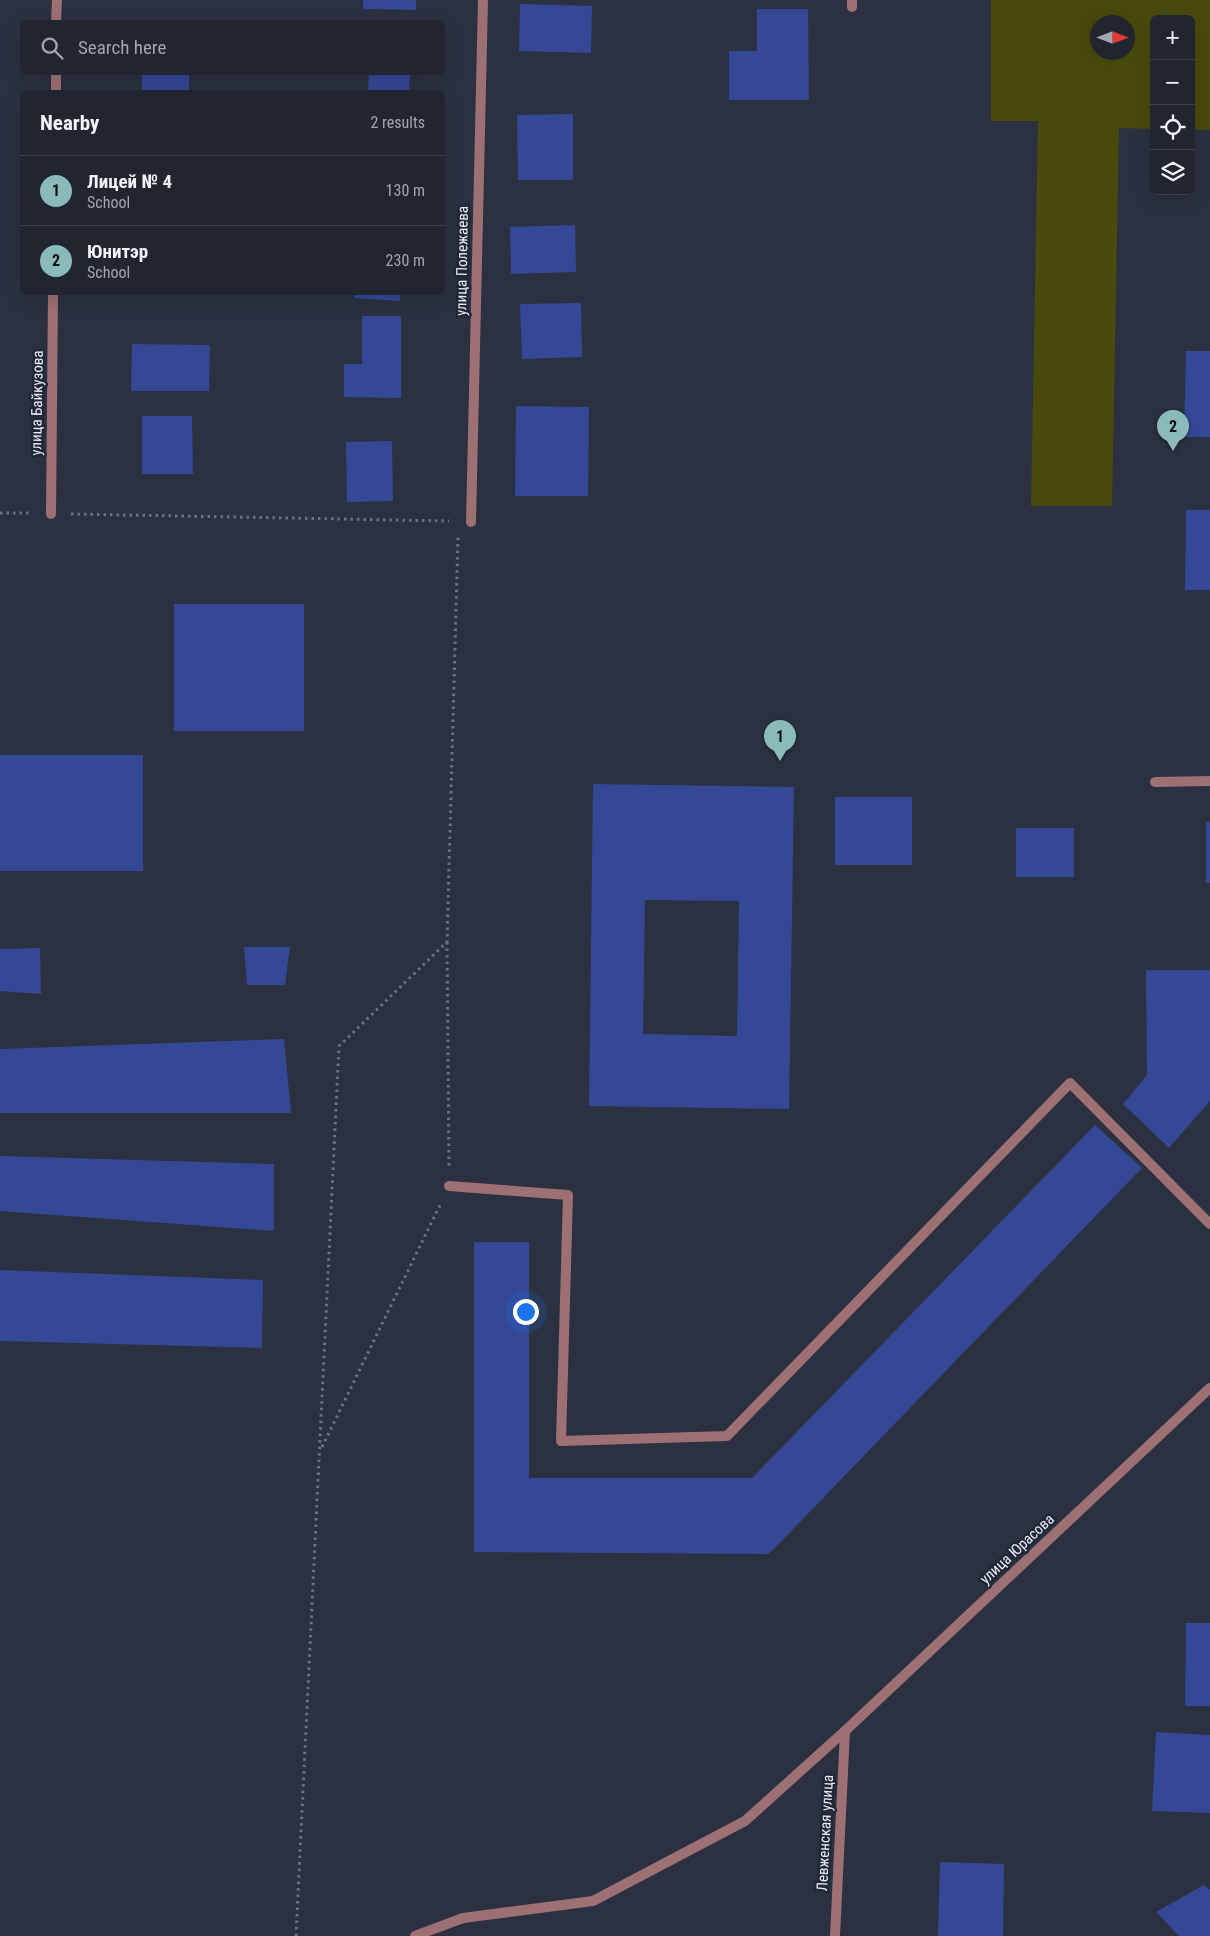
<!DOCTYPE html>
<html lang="en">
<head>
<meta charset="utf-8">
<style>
  :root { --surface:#202530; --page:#2d313c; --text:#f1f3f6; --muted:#a2a5ab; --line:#3d424c; --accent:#8bbbb9 }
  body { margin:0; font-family:"Roboto Condensed",sans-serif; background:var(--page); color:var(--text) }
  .controls { position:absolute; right:15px; top:15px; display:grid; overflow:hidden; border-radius:8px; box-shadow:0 5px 20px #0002 }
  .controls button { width:45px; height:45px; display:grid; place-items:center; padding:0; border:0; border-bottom:1px solid var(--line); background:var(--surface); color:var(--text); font:25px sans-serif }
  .compass { position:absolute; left:1090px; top:15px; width:45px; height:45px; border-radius:50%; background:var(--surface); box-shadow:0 5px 20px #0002; rotate:90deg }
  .you { position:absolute; left:525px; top:1311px; width:18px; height:18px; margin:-12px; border:4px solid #fff; border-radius:50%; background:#1a73e8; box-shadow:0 0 0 8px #1a73e833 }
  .badge { display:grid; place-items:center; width:32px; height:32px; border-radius:50%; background:var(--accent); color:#111; font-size:16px; font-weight:700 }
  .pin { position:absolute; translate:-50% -41px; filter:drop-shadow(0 1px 2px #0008) }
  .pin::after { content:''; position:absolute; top:26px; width:18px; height:15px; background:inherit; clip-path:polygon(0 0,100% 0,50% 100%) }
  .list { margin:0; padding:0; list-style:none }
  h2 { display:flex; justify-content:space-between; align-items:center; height:65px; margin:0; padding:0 20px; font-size:21px }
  h2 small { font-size:16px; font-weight:400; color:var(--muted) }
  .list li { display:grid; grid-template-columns:32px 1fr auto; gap:15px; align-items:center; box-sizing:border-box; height:70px; padding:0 20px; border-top:1px solid var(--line) }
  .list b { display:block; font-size:19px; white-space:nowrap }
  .list p { margin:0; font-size:16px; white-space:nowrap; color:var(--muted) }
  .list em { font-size:16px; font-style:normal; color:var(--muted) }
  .icon { flex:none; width:28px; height:28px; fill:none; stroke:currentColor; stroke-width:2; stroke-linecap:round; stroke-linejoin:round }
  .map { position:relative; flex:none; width:1210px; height:1936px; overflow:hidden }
  .search { position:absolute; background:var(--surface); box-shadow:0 5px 20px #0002; left:20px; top:20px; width:425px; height:55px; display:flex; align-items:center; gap:12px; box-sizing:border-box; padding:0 18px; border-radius:8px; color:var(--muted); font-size:19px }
  .panel { position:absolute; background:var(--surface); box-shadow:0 5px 20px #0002; left:20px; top:90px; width:425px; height:205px; border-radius:8px }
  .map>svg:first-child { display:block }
  .green { fill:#494a0c; fill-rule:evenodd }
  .building { fill:#344895; fill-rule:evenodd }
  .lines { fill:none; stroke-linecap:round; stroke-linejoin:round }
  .path { stroke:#6d7280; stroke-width:3; stroke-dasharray:2.5 4; stroke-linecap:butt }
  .service { stroke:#9d7074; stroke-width:10 }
  .minor { stroke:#9d7074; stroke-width:10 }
  .labels { text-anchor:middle; stroke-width:5; stroke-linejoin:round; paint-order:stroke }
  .street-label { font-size:15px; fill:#e9edf8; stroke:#212736 }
</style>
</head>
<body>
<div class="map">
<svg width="1210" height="1936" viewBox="0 0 1210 1936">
  <rect width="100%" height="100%" fill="#2b3140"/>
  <path class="green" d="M991,0H1210V130H1191V19H1154V129L1119,128L1112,506H1031L1038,121H991ZM1098,22H1128V52H1098Z"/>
  <g class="building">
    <polygon points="363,0 416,0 416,10 363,9"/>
    <polygon points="520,4 592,6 591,53 519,51"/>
    <polygon points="757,9 808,9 809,100 729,100 729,51 757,51"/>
    <rect x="142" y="72" width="47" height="20"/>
    <polygon points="369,72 410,72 409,92 368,92"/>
    <polygon points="573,114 573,180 518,180 517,115"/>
    <polygon points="575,225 576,272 511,274 510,227"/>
    <polygon points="354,292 400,292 400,301 354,298"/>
    <polygon points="581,303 582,357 522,359 520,304"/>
    <polygon points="362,316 401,316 401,398 344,397 344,364 362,364"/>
    <polygon points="132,344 210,345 209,391 131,391"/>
    <polygon points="1186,351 1210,351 1210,437 1184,437"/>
    <polygon points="516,406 589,407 588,496 515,496"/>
    <polygon points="142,416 192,416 193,474 142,474"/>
    <polygon points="392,441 393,501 347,502 346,442"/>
    <polygon points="1186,510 1210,510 1210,590 1185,590"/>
    <rect x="174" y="604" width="130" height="127"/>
    <rect x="0" y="755" width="143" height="116"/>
    <path d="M593,784L794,787L789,1109L589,1106ZM645,900L739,901L737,1036L643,1034Z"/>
    <rect x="835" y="797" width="77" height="68"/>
    <rect x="1206" y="822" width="4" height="61"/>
    <rect x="1016" y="828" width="58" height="49"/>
    <polygon points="244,947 290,947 285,985 247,985"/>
    <polygon points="40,948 41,994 0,991 0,949"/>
    <polygon points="1146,970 1210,970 1210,1101 1169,1148 1123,1104 1147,1075"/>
    <polygon points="284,1039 291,1113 0,1113 0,1049"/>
    <polygon points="1095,1125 1142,1168 769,1554 474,1552 474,1242 529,1242 529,1478 752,1478"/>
    <polygon points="0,1156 274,1164 274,1231 0,1211"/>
    <polygon points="0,1270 263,1280 262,1348 0,1341"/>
    <polygon points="1186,1623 1210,1623 1210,1706 1185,1706"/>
    <polygon points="1156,1732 1210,1735 1210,1813 1152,1811"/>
    <polygon points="940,1862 1004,1864 1003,1936 938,1936"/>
    <polygon points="1204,1885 1210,1890 1210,1936 1179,1936 1156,1912"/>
  </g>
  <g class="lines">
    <g class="path">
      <polyline points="0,513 29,513"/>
      <polyline points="71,514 449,521"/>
      <polyline points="447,942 449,1166"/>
      <polyline points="322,1447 441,1203"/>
      <polyline points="296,1936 339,1046 447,942 458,537"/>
    </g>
    <g class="service">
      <polyline points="1155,782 1210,781"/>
      <polyline points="449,1186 568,1195 561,1441 727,1436 1070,1083 1210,1224"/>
    </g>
    <g class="minor">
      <polyline points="852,7 852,0"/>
      <polyline points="56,22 57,0"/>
      <polyline points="56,92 56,72"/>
      <polyline points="51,514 53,292"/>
      <polyline points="471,522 483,0"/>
      <polyline points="415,1936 463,1918 593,1901 745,1821 845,1731 1210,1388"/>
      <polyline points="835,1936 845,1731"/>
    </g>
  </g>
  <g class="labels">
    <g class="street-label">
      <text transform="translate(462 261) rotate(-89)" y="5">улица Полежаева</text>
      <text transform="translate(37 403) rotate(-89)" y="5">улица Байкузова</text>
      <text transform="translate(1017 1549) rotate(-43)" y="5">улица Юрасова</text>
      <text transform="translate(825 1833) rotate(-87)" y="5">Левженская улица</text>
    </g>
  </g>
</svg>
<div class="controls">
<button>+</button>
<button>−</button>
<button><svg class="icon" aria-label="locate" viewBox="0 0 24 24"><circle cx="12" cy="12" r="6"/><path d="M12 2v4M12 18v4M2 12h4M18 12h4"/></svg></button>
<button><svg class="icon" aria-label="layers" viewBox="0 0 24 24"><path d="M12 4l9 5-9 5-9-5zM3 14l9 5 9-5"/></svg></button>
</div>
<svg class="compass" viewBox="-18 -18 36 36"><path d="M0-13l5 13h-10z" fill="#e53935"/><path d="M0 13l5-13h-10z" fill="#a2a5ab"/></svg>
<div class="you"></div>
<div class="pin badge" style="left:780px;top:761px">1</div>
<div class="pin badge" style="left:1173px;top:451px">2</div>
<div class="search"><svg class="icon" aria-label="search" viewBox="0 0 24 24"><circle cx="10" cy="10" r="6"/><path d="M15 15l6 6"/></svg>Search here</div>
<section class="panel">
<h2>Nearby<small>2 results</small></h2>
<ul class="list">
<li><span class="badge">1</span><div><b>Лицей № 4</b><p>School</p></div><em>130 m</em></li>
<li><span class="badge">2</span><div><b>Юнитэр</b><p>School</p></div><em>230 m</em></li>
</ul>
</section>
</div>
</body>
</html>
